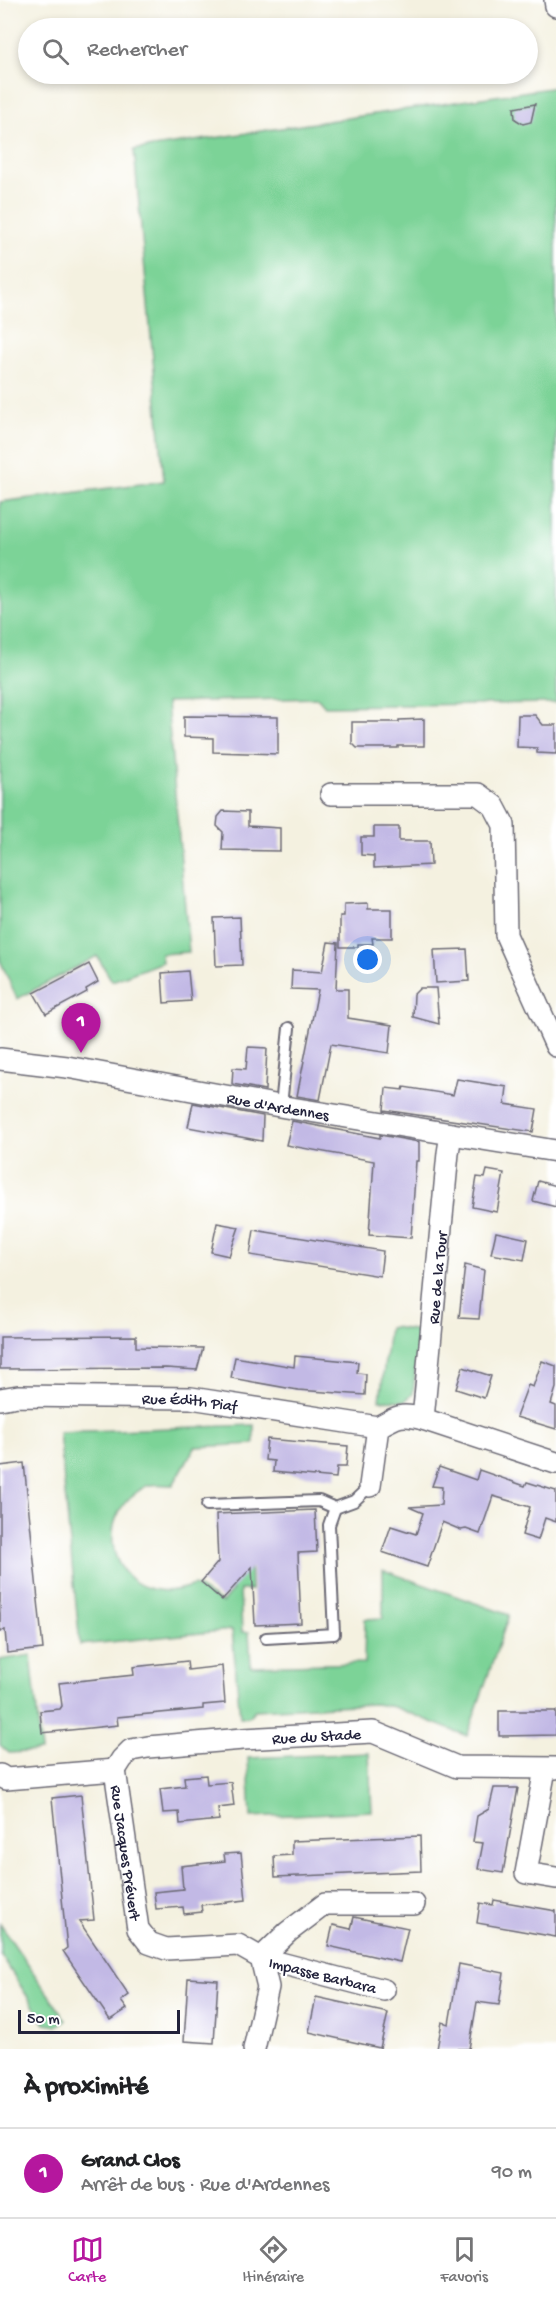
<!DOCTYPE html>
<html lang="fr">
<head>
<meta charset="utf-8">
<style>
  :root { --surface:#fff; --page:#f6f6f6; --text:#202124; --muted:#757577; --line:#e0e0e0; --accent:#b5179e }
  body { margin:0; font-family:"Gochi Hand",sans-serif; background:var(--page); color:var(--text) }
  .scale { position:absolute; left:18px; bottom:15px; width:162px; box-sizing:border-box; padding-left:6px; border:3px solid #22223b; border-top:0; font-size:16px; line-height:21px; white-space:nowrap; color:#22223b; -webkit-text-stroke:4px #fff; paint-order:stroke }
  .you { position:absolute; left:368px; top:960px; width:21px; height:21px; margin:-15px; border:4px solid #fff; border-radius:50%; background:#1a73e8; box-shadow:0 0 0 9px #1a73e833 }
  .badge { display:grid; place-items:center; width:39px; height:39px; border-radius:50%; background:var(--accent); color:#fff; font-size:20px; font-weight:700 }
  .pin { position:absolute; translate:-50% -50px; filter:drop-shadow(0 2px 3px #0008) }
  .pin::after { content:''; position:absolute; top:32px; width:21px; height:18px; background:inherit; clip-path:polygon(0 0,100% 0,50% 100%) }
  .list { margin:0; padding:0; list-style:none }
  h2 { display:flex; justify-content:space-between; align-items:center; height:78px; margin:0; padding:0 24px; font-size:26px }
  h2 small { font-size:20px; font-weight:400; color:var(--muted) }
  .list li { display:grid; grid-template-columns:39px 1fr auto; gap:18px; align-items:center; box-sizing:border-box; height:90px; padding:0 24px; border-top:2px solid var(--line) }
  .list b { display:block; font-size:22px; white-space:nowrap }
  .list p { margin:0; font-size:20px; white-space:nowrap; color:var(--muted) }
  .list em { font-size:20px; font-style:normal; color:var(--muted) }
  .icon { flex:none; width:33px; height:33px; fill:none; stroke:currentColor; stroke-width:2; stroke-linecap:round; stroke-linejoin:round }
  .map { position:relative; flex:none; width:556px; height:2049px; overflow:hidden }
  .search { position:absolute; background:var(--surface); box-shadow:0 3px 9px #0003; left:18px; right:18px; top:18px; height:66px; display:flex; align-items:center; gap:15px; box-sizing:border-box; padding:0 21px; border-radius:33px; color:var(--muted); font-size:22px }
  .sheet { height:168px; background:var(--surface) }
  nav { display:flex; justify-content:space-around; align-items:center; box-sizing:border-box; height:84px; border-top:2px solid var(--line); background:var(--surface); font-size:16px; color:var(--muted) }
  nav a { display:grid; justify-items:center; gap:3px }
  nav .on { color:var(--accent) }
  .map>svg:first-child { display:block }
  .green { fill:#7cd397; stroke:#4f7a69; stroke-width:1.5 }
  .building { fill:#c2b9e5 }
  .lines { fill:none; stroke-linecap:round; stroke-linejoin:round }
  .service-casing { stroke:#6c6a75; stroke-width:14 }
  .minor-casing { stroke:#6c6a75; stroke-width:24 }
  .service { stroke:#fff; stroke-width:10 }
  .minor { stroke:#fff; stroke-width:21 }
  .labels { text-anchor:middle; stroke-width:4.5; stroke-linejoin:round; paint-order:stroke }
  .street-label { font-size:16px; fill:#22223b; stroke:#fff }
</style>
</head>
<body>
<div class="map">
<svg width="556" height="2049" viewBox="0 0 556 2049">
  <rect width="100%" height="100%" fill="#fff"/>
  <filter id="ink" filterUnits="userSpaceOnUse"><feTurbulence type="fractalNoise" baseFrequency=".0167" numOctaves="2"/><feDisplacementMap in="SourceGraphic" scale="12" xChannelSelector="R" yChannelSelector="G"/><feConvolveMatrix kernelMatrix="1 2 1 2 8 2 1 2 1" color-interpolation-filters="sRGB"/></filter>
  <filter id="wash" filterUnits="userSpaceOnUse"><feTurbulence type="fractalNoise" baseFrequency=".008" numOctaves="4" result="noise"/><feDisplacementMap in="SourceGraphic" scale="24" xChannelSelector="R" yChannelSelector="G"/><feGaussianBlur stdDeviation="1.35" result="paint"/><feColorMatrix in="noise" values="0 0 0 0 0 0 0 0 0 0 0 0 0 0 0 0 0 1.4 0 .05"/><feComposite in="paint" operator="in"/></filter>
  <g filter="url(#wash)">
    <rect width="100%" height="100%" fill="#f4f1e0"/>
    <g class="green">
      <polygon points="556,87 556,703 325,706 318,698 167,702 189,952 161,954 162,962 112,981 97,956 17,999 0,960 0,502 164,481 134,150"/>
      <polygon points="393,1327 419,1331 413,1394 405,1401 380,1400 389,1328"/>
      <path d="M254,1425V1444L195,1447L173,1485C165,1485 157,1484 149,1485C145,1486 141,1489 137,1492C97,1519 108,1584 158,1590C171,1592 182,1589 194,1585L222,1603L233,1590L230,1588L250,1559L251,1590H240L242,1632H249L251,1666L364,1663L365,1619L383,1618V1570L509,1615L467,1736L394,1707L375,1704L255,1710L248,1717H240L232,1630L80,1645L59,1432Z"/>
      <polygon points="31,1655 41,1751 9,1753 0,1745 0,1660"/>
      <polygon points="369,1753 372,1811 251,1817 248,1758"/>
      <polygon points="0,1924 66,2020 57,2026 45,2024 0,1954"/>
    </g>
    <g id="blocks">
      <g class="building">
        <polygon points="535,104 531,122 523,124 515,119 514,108"/>
        <polygon points="518,715 535,715 543,725 556,725 556,754 537,753 537,748 517,747"/>
        <polygon points="184,716 278,717 278,754 213,752 213,738 184,737"/>
        <polygon points="424,719 424,746 398,746 398,748 357,748 352,743 352,722 399,722 399,720"/>
        <polygon points="223,811 248,812 248,826 280,828 280,851 222,850 223,832 217,826 218,817"/>
        <polygon points="374,827 399,827 399,841 430,841 431,865 374,868 374,856 361,855 361,837 374,837"/>
        <polygon points="368,903 368,909 392,909 392,938 372,938 373,944 358,944 358,947 340,947 340,916 344,916 344,904"/>
        <polygon points="240,917 242,965 216,966 214,918"/>
        <polygon points="328,942 338,943 336,989 348,989 348,1018 392,1025 389,1053 331,1044 320,1100 297,1096 318,990 291,989 292,970 322,972"/>
        <polygon points="467,949 469,981 436,983 434,950"/>
        <polygon points="89,964 98,982 86,989 87,992 46,1014 34,993"/>
        <polygon points="188,971 191,1001 164,1003 162,973"/>
        <polygon points="420,988 436,988 439,1024 413,1017 414,994"/>
        <polygon points="248,1047 267,1048 265,1090 232,1084 233,1068 246,1069"/>
        <polygon points="457,1079 507,1087 505,1104 537,1109 533,1132 384,1110 386,1088 403,1090 404,1087 453,1095"/>
        <polygon points="193,1103 263,1116 262,1141 188,1127"/>
        <polygon points="292,1121 380,1138 380,1135 419,1142 419,1161 416,1161 411,1238 369,1235 374,1161 286,1145"/>
        <polygon points="487,1170 504,1173 497,1212 472,1207 477,1177 485,1178"/>
        <polygon points="538,1181 556,1186 556,1207 533,1201"/>
        <polygon points="217,1223 239,1227 229,1256 211,1252"/>
        <polygon points="254,1230 383,1251 380,1276 250,1255"/>
        <polygon points="496,1232 528,1239 524,1260 491,1254"/>
        <polygon points="465,1265 484,1270 479,1319 459,1318"/>
        <polygon points="136,1336 136,1347 203,1348 197,1370 166,1368 0,1369 0,1337"/>
        <polygon points="295,1356 358,1362 357,1373 366,1374 365,1395 298,1390 231,1378 235,1357 294,1367"/>
        <polygon points="542,1361 556,1366 556,1388 551,1404 556,1406 556,1429 516,1417 528,1385 533,1387"/>
        <polygon points="463,1367 491,1376 484,1398 456,1389"/>
        <polygon points="267,1439 348,1446 346,1467 337,1467 336,1478 273,1472 274,1461 265,1460"/>
        <polygon points="24,1463 43,1649 7,1653 5,1630 0,1631 0,1466"/>
        <polygon points="439,1467 476,1480 479,1470 525,1486 527,1482 556,1491 556,1522 545,1518 538,1540 522,1535 530,1507 493,1496 480,1534 466,1529 461,1530 442,1522 427,1567 382,1552 391,1526 416,1534 423,1513 409,1507 441,1505 442,1487 432,1486"/>
        <polygon points="315,1510 317,1552 298,1553 301,1623 255,1625 252,1567 222,1600 201,1582 218,1562 216,1514"/>
        <polygon points="187,1661 188,1670 222,1666 225,1703 203,1705 203,1709 117,1717 118,1725 42,1733 40,1711 60,1709 62,1706 59,1683 134,1675 133,1667"/>
        <polygon points="499,1711 556,1711 556,1735 499,1736"/>
        <polygon points="206,1775 207,1784 231,1782 234,1806 218,1808 219,1820 180,1824 179,1812 163,1813 160,1789 185,1786 184,1777"/>
        <polygon points="494,1788 518,1788 503,1873 478,1869 483,1843 473,1842 477,1816 489,1809"/>
        <polygon points="81,1795 94,1920 79,1921 129,1995 121,2001 127,2009 110,2020 63,1951 67,1948 52,1798"/>
        <polygon points="420,1836 421,1871 275,1877 274,1856 292,1855 292,1841"/>
        <polygon points="241,1853 246,1900 201,1905 202,1912 184,1914 183,1907 156,1909 154,1892 183,1889 181,1866 225,1861 224,1854"/>
        <polygon points="494,1900 556,1911 556,1937 477,1923 480,1903 493,1905"/>
        <polygon points="354,1917 408,1928 400,1962 328,1946 333,1925 351,1929"/>
        <polygon points="459,1964 504,1973 499,2005 477,2002 469,2049 437,2049 442,2022 449,2024"/>
        <polygon points="188,1978 218,1980 214,2043 184,2041"/>
        <polygon points="316,1997 388,2013 380,2048 309,2032"/>
      </g>
    </g>
  </g>
  <g filter="url(#ink)">
    <use href="#blocks" fill-opacity="0" stroke="#6c6a75" stroke-width="1.5"/>
    <g class="lines">
      <g class="service-casing">
        <g id="service">
          <polyline points="281,1106 289,1028"/>
          <polyline points="207,1505 319,1501 335,1508 354,1501 370,1486"/>
          <polyline points="266,1638 334,1634 329,1525 335,1508"/>
        </g>
      </g>
      <g class="minor-casing">
        <g id="minor">
          <polyline points="555,0 556,6"/>
          <polyline points="331,794 478,794 494,806 504,825 506,935 556,1046"/>
          <path id="s1" d="M0,1059L67,1067L285,1107L556,1151"/>
          <path id="s2" d="M0,1399L18,1396L191,1398L378,1427"/>
          <path id="s3" d="M423,1419L448,1153L451,1134"/>
          <path d="M370,1486L378,1427C397,1416 401,1413 423,1419L556,1463"/>
          <polyline points="545,1769 526,1873 556,1878"/>
          <path id="s4" d="M115,1770L122,1759L131,1750L148,1747L243,1739L373,1732L457,1767L556,1768"/>
          <path id="s5" d="M0,1775L6,1779L115,1770L138,1929L149,1943L166,1949L238,1945L261,1958L268,1987L254,2049"/>
          <polyline points="384,1990 261,1958 288,1932 325,1904 414,1904"/>
        </g>
      </g>
      <use href="#service" class="service"/>
      <use href="#minor" class="minor"/>
    </g>
  </g>
  <g class="labels">
    <g class="street-label">
      <text dy="6" stroke="none"><textPath href="#s1" startOffset="282">Rue d'Ardennes</textPath></text>
      <text dy="6" stroke="none"><textPath href="#s3" startOffset="142">Rue de la Tour</textPath></text>
      <text dy="6" stroke="none"><textPath href="#s2" startOffset="190">Rue Édith Piaf</textPath></text>
      <text dy="6" stroke="none"><textPath href="#s4" startOffset="212">Rue du Stade</textPath></text>
      <text dy="6" stroke="none"><textPath href="#s5" startOffset="200">Rue Jacques Prévert</textPath></text>
      <text transform="translate(323 1974) rotate(14)" y="6">Impasse Barbara</text>
    </g>
  </g>
</svg>
<div class="scale">50 m</div>
<div class="you"></div>
<div class="pin badge" style="left:81px;top:1053px">1</div>
<div class="search"><svg class="icon" aria-label="search" viewBox="0 0 24 24"><circle cx="10" cy="10" r="6"/><path d="M15 15l6 6"/></svg>Rechercher</div>
</div>
<section class="sheet">
<h2>À proximité<small></small></h2>
<ul class="list">
<li><span class="badge">1</span><div><b>Grand Clos</b><p>Arrêt de bus · Rue d'Ardennes</p></div><em>90 m</em></li>
</ul>
</section>
<nav>
<a class="on"><svg class="icon" aria-label="map" viewBox="0 0 24 24"><path d="M3 6l6-2 6 2 6-2v14l-6 2-6-2-6 2zM9 4v14M15 6v14"/></svg>Carte</a>
<a><svg class="icon" aria-label="directions" viewBox="0 0 24 24"><path d="M12 3l9 9-9 9-9-9zM9 14v-3h6M13 9l2 2-2 2"/></svg>Itinéraire</a>
<a><svg class="icon" aria-label="saved" viewBox="0 0 24 24"><path d="M7 4h10v16l-5-4-5 4z"/></svg>Favoris</a>
</nav>
</body>
</html>
